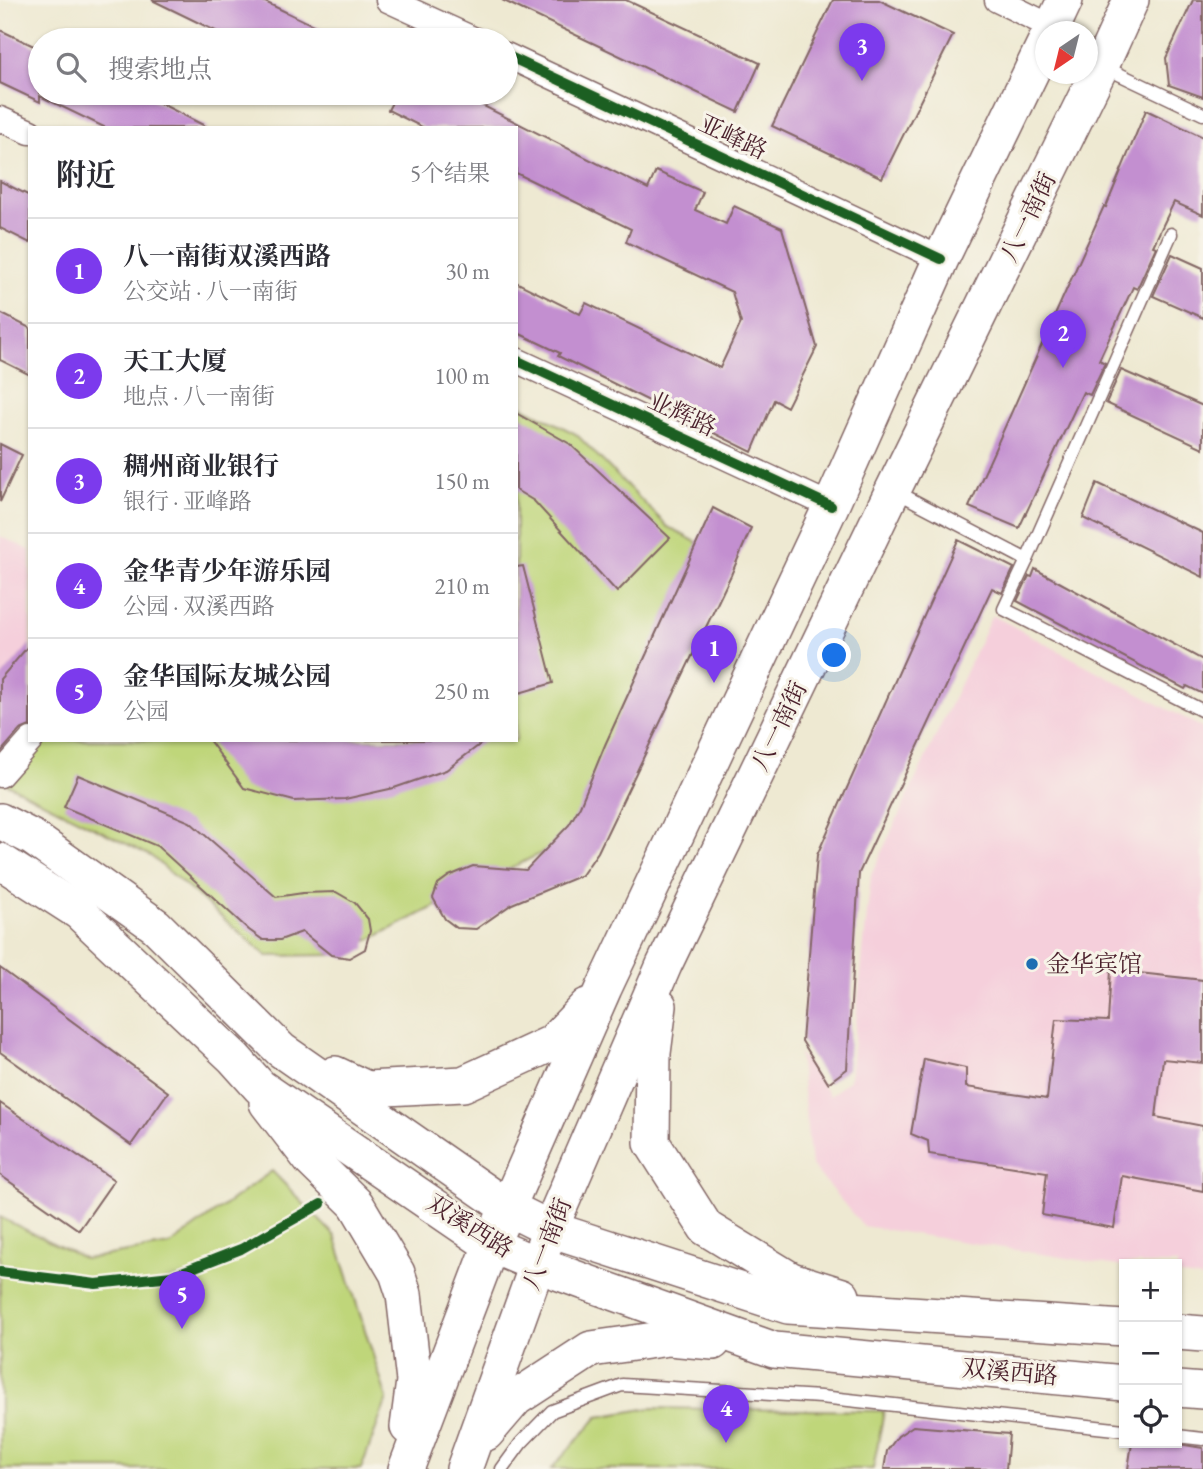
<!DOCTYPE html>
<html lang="zh">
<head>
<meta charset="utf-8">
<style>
  :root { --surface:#fff; --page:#f7f7f7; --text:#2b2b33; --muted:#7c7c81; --line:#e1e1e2; --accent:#7c3aed }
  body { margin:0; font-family:"EB Garamond","Noto Serif SC",serif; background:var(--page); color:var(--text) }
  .controls { position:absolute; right:21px; bottom:21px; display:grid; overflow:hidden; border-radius:0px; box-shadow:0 2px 5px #0004 }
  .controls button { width:63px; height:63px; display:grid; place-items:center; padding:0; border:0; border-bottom:2px solid var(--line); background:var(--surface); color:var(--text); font:35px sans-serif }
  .compass { position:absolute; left:1035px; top:21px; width:63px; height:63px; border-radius:50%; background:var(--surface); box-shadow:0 2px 5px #0004; rotate:215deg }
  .you { position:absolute; left:835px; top:656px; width:24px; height:24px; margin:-18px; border:5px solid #fff; border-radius:50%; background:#1a73e8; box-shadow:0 0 0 10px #1a73e833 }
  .badge { display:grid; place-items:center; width:46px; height:46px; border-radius:50%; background:var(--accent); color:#fff; font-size:23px; font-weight:700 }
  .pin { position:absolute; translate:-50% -58px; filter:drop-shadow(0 2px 4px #0008) }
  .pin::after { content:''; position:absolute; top:37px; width:24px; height:21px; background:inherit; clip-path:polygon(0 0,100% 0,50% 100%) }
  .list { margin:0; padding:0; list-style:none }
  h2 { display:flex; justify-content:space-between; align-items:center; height:91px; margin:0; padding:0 28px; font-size:30px }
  h2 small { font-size:23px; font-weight:400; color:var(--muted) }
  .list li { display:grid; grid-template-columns:46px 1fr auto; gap:21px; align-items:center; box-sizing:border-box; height:105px; padding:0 28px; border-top:2px solid var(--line) }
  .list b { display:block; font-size:26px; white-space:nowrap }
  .list p { margin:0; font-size:23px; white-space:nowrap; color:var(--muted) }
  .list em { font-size:23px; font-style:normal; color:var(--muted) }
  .icon { flex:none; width:38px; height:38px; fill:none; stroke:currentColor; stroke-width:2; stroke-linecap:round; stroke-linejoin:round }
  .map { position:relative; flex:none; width:1203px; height:1469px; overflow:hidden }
  .search { position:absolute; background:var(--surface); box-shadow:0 2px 5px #0004; left:28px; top:28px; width:490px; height:77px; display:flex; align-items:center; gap:18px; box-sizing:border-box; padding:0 24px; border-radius:38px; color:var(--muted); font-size:26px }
  .panel { position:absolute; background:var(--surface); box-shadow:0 2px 5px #0004; left:28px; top:126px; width:490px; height:616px; border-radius:0px }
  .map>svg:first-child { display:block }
  .built { fill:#f5cfdb }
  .green { fill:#bfd67a; stroke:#847a52; stroke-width:2 }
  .building { fill:#c38fd0 }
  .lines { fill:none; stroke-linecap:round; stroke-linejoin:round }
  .service-casing { stroke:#836665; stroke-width:15 }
  .minor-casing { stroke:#836665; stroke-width:27 }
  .secondary-casing { stroke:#836665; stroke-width:38 }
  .service { stroke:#fff; stroke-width:12 }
  .minor { stroke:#fff; stroke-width:24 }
  .secondary { stroke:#fff; stroke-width:35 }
  .cycleway-casing { stroke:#f7f3e8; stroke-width:15 }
  .cycleway { stroke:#1b5e20; stroke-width:10 }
  .poi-dot { fill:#1f6fb2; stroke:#f7f3e8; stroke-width:2.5 }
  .labels { text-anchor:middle; stroke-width:6; stroke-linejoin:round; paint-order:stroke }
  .street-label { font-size:24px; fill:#4a1f2b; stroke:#f7f3e8 }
  .poi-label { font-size:24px; fill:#4a1f2b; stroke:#f7f3e8; text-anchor:start }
</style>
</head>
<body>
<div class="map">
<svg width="1203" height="1469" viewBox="0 0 1203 1469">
  <rect width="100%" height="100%" fill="#f7f3e8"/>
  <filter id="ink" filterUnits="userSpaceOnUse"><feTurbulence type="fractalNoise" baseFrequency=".0143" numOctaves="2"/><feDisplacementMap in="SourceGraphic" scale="14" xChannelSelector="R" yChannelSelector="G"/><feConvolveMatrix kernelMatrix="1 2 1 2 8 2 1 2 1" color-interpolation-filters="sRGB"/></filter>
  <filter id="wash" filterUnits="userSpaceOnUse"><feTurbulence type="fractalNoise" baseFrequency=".00686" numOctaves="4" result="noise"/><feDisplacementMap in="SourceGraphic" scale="28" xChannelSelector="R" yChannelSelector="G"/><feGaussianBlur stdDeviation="1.57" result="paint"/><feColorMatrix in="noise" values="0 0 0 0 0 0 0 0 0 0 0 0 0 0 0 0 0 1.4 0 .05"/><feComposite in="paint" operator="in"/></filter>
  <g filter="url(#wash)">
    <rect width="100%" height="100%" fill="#eee9d2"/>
    <g class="built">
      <polygon points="0,536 30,550 30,716 0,753"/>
      <polygon points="992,615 1203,728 1203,1279 1177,1275 1177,1264 1124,1264 1124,1267 863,1226 811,1165 799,1053 830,1096 850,1079 871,875"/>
    </g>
    <g class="green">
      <polygon points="516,403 576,434 668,527 724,557 593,833 549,849 355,947 331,955 267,956 151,856 5,783 47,740 516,740"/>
      <polygon points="272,1171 335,1236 387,1399 361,1469 0,1469 0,1217 85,1259 170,1245"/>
      <polygon points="650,1408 884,1411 873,1469 551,1469 598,1417"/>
    </g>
    <g id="blocks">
      <g class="building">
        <polygon points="152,0 261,0 344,40 234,40"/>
        <polygon points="502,0 626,0 760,63 738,112"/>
        <polygon points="833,0 879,0 953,35 882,178 772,126"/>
        <polygon points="1193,0 1203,0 1203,97 1169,85 1166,58"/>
        <polygon points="0,30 40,49 40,93 140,93 209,128 106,128 40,96 40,102 0,83"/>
        <polygon points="397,93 458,93 648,189 656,171 703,192 695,210 726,224 734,206 782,228 817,347 787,407 774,400 752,452 558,356 560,353 516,332 516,282 580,314 586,303 720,368 741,323 732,292 626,242 631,229 516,173 516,128 424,128 388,110"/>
        <polygon points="1146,110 1203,137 1203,215 1174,202 1153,246 1156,247 1137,289 1133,287 1099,360 1105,363 1090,395 1083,392 1019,528 969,507 1104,206 1106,207"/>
        <polygon points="0,181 30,196 30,243 0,228"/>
        <polygon points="1172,254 1203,268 1203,318 1153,296"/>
        <polygon points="0,313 30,328 30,375 0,360"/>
        <polygon points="1121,370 1203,406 1203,448 1106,403"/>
        <polygon points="516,413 570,444 670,538 617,592 534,501 516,490"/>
        <polygon points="0,444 22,455 0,502"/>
        <polygon points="1097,483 1203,533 1203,577 1083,518"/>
        <polygon points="713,508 751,528 731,575 598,852 582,875 512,904 476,929 457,928 445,919 433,898 438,884 449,876 473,866 526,870 569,825 580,806 605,745"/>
        <polygon points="958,540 1014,568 1002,593 992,588 859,873 847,1069 828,1083 802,1041 817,855"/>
        <polygon points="523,566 553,683 516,694 516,567"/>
        <polygon points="1035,569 1203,660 1203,694 1187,686 1185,689 1017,601 1029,576 1032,577"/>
        <polygon points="30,644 30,726 20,730 0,753 0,679"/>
        <polygon points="209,740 486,740 446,770 394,788 345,799 294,801 244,788"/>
        <polygon points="78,775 190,822 276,897 303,893 336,892 355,903 368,919 370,931 365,949 349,958 331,955 302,932 280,940 263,940 249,930 157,846 64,807"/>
        <polygon points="0,968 168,1092 131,1145 0,1052"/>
        <polygon points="1111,970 1203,980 1203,1063 1163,1059 1156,1117 1203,1126 1203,1191 1122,1176 1114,1228 1042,1215 1047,1172 929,1154 928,1141 911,1134 924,1059 966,1068 966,1087 1047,1099 1056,1019 1108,1021"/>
        <polygon points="0,1103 114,1180 79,1230 0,1175"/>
        <polygon points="913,1426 1009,1434 1006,1469 884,1469 887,1451 898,1436"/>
        <polygon points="1132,1443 1172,1443 1203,1448 1203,1469 1128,1469"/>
      </g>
    </g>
  </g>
  <g filter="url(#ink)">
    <use href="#blocks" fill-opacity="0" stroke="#836665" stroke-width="2"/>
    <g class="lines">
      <g class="service-casing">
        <g id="service">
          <polyline points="1102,66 1203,114"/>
          <polyline points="895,491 1027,560 1004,609 1203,711"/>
          <polyline points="1027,560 1171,234"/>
          <polyline points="1177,1436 1203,1439"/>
          <polyline points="502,1469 521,1443 552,1411 622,1385 821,1397 1124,1430"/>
        </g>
      </g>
      <g class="minor-casing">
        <g id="minor">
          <polyline points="388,0 475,40"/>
          <polyline points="997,0 1052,27"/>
          <polyline points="506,55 941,259"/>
          <polyline points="0,119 30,132"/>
          <polyline points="516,360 831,506"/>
          <polyline points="0,775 31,740"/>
        </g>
      </g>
      <g class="secondary-casing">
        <g id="secondary">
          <polyline points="1050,32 1065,0"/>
          <polyline points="0,821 33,838 156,926 281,1050 508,1208 550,1229 788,1306 1124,1328"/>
          <polyline points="0,861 79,912 234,1058 260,1087 491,1245 538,1265 774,1350 1124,1383"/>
          <polyline points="659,1006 653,1053 652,1143 706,1228 791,1280 842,1296"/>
          <polyline points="335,1074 367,1089 463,1084 552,1043 587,1006"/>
          <polyline points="267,1103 311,1160 356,1204 397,1273 404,1294 414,1381 408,1427"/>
          <polyline points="1177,1332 1203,1334"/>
          <polyline points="1177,1389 1203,1391"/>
          <polyline points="486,1433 516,1398 591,1349 669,1338 713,1342"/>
          <polyline points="406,1469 491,1245 604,988 831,506 941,259 1046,41"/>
          <polyline points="464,1469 550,1229 664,965 893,490 1101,66 1131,0"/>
        </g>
      </g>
      <use href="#service" class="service"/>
      <use href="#minor" class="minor"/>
      <use href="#secondary" class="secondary"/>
      <g class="cycleway-casing">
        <g id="cycleway">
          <polyline points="506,55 941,259"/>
          <polyline points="516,360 831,506"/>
          <polyline points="0,1272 96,1284 172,1276 241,1249 321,1204"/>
        </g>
      </g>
      <use href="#cycleway" class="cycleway"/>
    </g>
  </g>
  <circle class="poi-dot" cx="1032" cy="964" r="7"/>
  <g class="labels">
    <g class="street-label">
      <text transform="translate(733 137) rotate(25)" y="8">亚峰路</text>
      <text transform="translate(1028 217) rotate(-64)" y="8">八一南街</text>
      <text transform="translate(682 414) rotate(25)" y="8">业辉路</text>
      <text transform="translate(779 726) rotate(-64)" y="8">八一南街</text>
      <text transform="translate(470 1226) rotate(32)" y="8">双溪西路</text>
      <text transform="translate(547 1244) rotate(-69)" y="8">八一南街</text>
      <text transform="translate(1010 1372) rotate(5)" y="8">双溪西路</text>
    </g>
    <g class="poi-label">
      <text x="1046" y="972">金华宾馆</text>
    </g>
  </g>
</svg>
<div class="controls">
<button>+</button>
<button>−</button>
<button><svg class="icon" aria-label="locate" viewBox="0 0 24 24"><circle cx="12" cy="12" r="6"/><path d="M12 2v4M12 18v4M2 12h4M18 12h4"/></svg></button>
</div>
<svg class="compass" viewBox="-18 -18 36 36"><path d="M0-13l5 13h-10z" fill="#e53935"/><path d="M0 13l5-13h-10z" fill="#7c7c81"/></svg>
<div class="you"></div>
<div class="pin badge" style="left:714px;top:683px">1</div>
<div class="pin badge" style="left:1063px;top:368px">2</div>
<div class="pin badge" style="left:862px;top:81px">3</div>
<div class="pin badge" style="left:726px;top:1443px">4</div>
<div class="pin badge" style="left:182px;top:1329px">5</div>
<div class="search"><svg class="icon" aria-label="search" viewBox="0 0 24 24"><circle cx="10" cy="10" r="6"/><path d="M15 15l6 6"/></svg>搜索地点</div>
<section class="panel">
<h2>附近<small>5个结果</small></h2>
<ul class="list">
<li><span class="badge">1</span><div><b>八一南街双溪西路</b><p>公交站 · 八一南街</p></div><em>30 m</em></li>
<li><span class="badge">2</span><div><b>天工大厦</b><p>地点 · 八一南街</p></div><em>100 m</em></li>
<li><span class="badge">3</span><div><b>稠州商业银行</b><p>银行 · 亚峰路</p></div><em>150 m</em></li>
<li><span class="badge">4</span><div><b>金华青少年游乐园</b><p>公园 · 双溪西路</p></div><em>210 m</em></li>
<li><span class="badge">5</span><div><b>金华国际友城公园</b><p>公园</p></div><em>250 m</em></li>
</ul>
</section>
</div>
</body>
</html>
